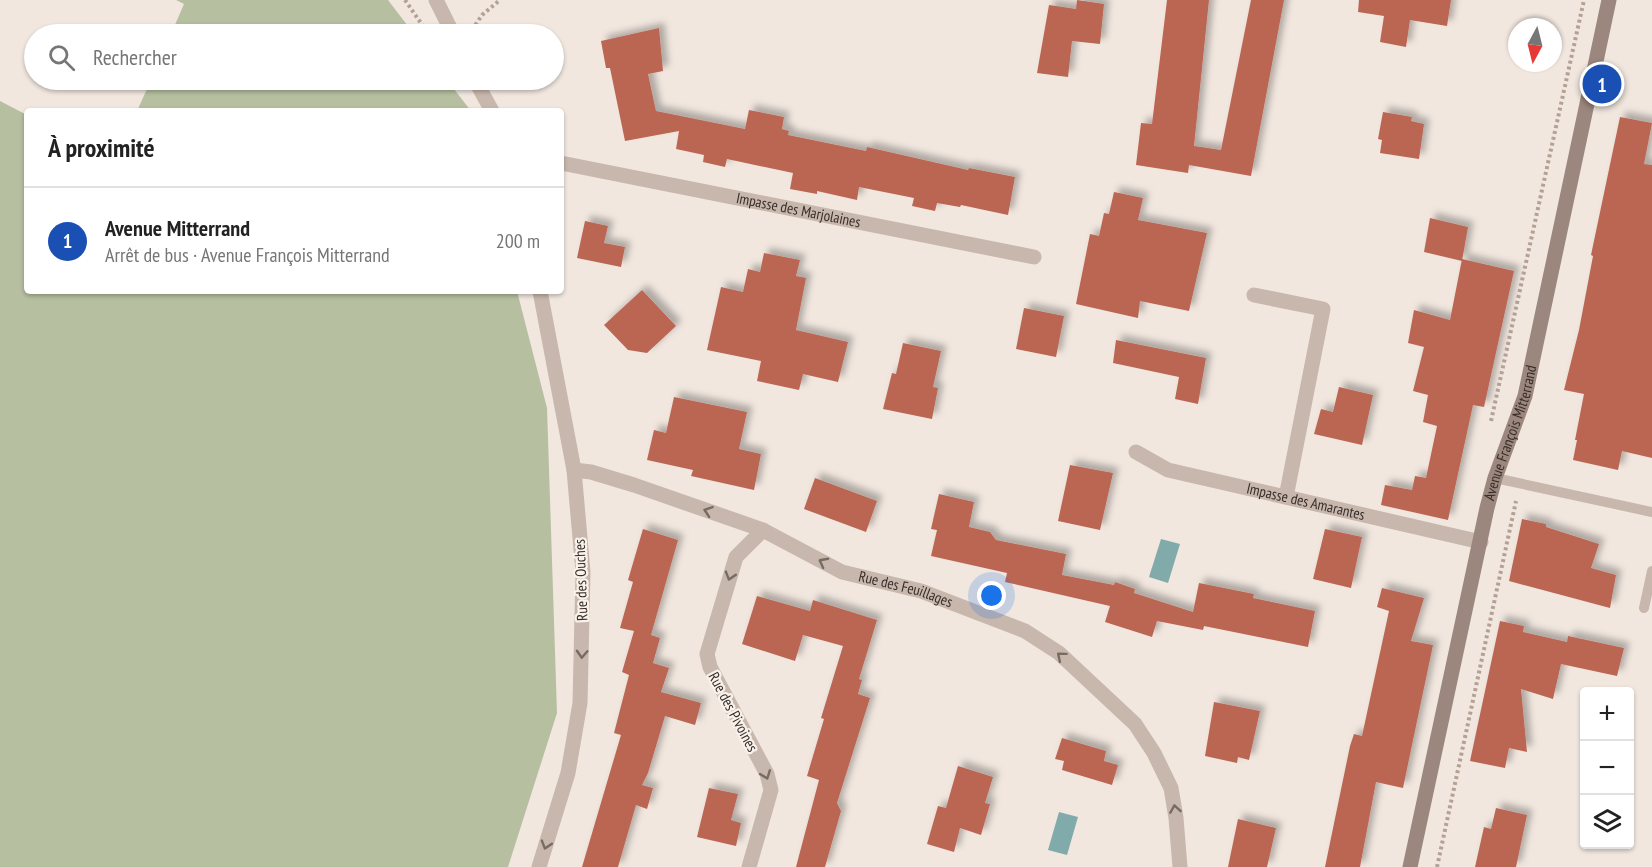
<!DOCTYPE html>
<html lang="fr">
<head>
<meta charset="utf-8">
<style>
  :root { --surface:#fff; --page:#f2f2f2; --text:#222; --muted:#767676; --line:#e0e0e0; --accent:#235455 }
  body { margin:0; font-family:"PT Sans Narrow",sans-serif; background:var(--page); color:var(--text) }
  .controls { position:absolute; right:18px; bottom:18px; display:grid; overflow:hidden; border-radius:6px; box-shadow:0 2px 4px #0004 }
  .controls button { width:54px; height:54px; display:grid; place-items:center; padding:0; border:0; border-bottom:2px solid var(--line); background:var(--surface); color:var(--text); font:30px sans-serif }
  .compass { position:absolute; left:1508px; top:18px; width:54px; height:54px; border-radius:50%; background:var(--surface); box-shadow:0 2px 4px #0004; rotate:187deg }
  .you { position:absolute; left:992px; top:596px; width:21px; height:21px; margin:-15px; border:4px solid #fff; border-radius:50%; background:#1a73e8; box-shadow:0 0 0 9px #1a73e833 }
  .badge { display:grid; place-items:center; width:39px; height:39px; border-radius:50%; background:var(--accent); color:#fff; font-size:20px; font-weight:700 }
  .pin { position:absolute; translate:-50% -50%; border:3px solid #fff; box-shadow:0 2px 6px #0006 }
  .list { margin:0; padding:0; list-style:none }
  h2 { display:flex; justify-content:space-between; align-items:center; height:78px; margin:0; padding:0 24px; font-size:26px }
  h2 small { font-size:20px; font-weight:400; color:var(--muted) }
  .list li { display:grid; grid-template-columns:39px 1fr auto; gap:18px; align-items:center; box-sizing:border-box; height:108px; padding:0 24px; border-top:2px solid var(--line) }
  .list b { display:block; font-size:22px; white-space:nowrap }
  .list p { margin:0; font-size:20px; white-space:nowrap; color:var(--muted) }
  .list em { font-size:20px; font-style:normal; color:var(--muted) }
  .icon { flex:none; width:33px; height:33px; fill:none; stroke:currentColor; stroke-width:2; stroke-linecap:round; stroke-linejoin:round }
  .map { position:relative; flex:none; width:1652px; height:867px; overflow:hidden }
  .search { position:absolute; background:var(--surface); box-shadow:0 2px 4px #0004; left:24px; top:24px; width:540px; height:66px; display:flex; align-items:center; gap:15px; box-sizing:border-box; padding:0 21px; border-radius:33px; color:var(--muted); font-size:22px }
  .panel { position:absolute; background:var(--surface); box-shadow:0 2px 4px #0004; left:24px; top:108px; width:540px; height:186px; border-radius:6px }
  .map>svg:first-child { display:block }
  .green { fill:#b6bfa0 }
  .water { fill:#81abab }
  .building { fill:#bb6653; filter:url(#shadow) }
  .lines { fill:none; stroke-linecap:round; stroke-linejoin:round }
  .path { stroke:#b4a196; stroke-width:4; stroke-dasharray:3 3; stroke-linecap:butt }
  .lane { stroke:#c8b7ac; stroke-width:10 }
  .street { stroke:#c8b7ac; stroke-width:15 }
  .secondary { stroke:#9b877d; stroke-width:15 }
  .oneway { stroke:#786b64 }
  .labels { text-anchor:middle; stroke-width:4.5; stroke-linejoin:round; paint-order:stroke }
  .street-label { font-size:15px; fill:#372d2a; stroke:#f9f2eb }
</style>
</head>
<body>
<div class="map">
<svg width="1652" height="867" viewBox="0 0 1652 867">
  <defs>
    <filter id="shadow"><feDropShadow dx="5.5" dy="-5.5" stdDeviation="3" flood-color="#0004"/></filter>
  </defs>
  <rect width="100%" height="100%" fill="#f1e7df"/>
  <g class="green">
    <polygon points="176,0 388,0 414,34 171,34 184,4"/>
    <polygon points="151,80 447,80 471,111 137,111"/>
    <polygon points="0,101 27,115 27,291 517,291 547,408 557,713 508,867 0,867"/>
  </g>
  <g class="water">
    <polygon points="1161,539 1180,544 1168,583 1149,577"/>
    <polygon points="1059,812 1078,817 1067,855 1048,850"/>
  </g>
  <g class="building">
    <polygon points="1077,0 1104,4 1100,44 1072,41 1068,77 1037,73 1049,5 1076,9"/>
    <polygon points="1167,0 1209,0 1194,146 1221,150 1251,0 1284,0 1251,176 1189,165 1188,173 1136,165 1141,123 1152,124"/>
    <polygon points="1359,0 1451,0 1447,26 1410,20 1406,47 1380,42 1384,16 1358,12"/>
    <polygon points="659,28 663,71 648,74 656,111 745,129 749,110 784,117 782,129 789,131 788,135 866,151 867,147 968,170 969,168 1015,177 1008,215 961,205 960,207 937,203 935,211 912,206 914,198 859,187 857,200 817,191 817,194 790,189 793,173 727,159 725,167 703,162 704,155 676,149 679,131 625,141 610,68 606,68 601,41"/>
    <polygon points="1383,112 1412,117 1411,121 1424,124 1419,159 1380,153 1382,140 1378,139"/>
    <polygon points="1620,117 1652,123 1644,164 1652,165 1652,458 1622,451 1618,470 1573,460 1577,440 1575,440 1584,394 1564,390 1579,330 1593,256 1591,255"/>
    <polygon points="1114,192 1143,198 1138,220 1207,233 1189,311 1140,301 1138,318 1076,304 1090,234 1099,236 1104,213 1109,214"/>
    <polygon points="1430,218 1468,227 1462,261 1424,252"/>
    <polygon points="585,221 608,226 604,243 625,247 621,267 577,258"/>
    <polygon points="764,253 800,260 796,276 806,278 796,330 848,342 838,382 803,374 799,390 757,381 761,361 707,350 721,287 743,292 748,269 760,272"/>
    <polygon points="1462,259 1514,271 1484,407 1473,405 1448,520 1381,505 1385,485 1412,490 1415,476 1426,478 1437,426 1423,422 1428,395 1413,391 1424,347 1408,343 1414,310 1450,320"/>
    <polygon points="642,290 676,326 647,353 628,350 604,325"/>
    <polygon points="1024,308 1064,316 1056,357 1016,349"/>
    <polygon points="1116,340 1206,358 1198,404 1175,399 1179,377 1113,363"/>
    <polygon points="903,343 941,351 933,387 938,388 932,419 883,409 892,373 896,374"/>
    <polygon points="1339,387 1373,395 1362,445 1314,434 1321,409 1333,412"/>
    <polygon points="674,397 747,412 739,449 761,454 754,490 691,476 693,470 647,460 654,430 666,433"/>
    <polygon points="1070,465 1113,473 1100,530 1058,521"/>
    <polygon points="815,478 877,501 866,532 804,509"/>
    <polygon points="939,494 974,502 969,527 990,532 996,540 1066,554 1062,575 1114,585 1115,582 1135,589 1134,593 1193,612 1199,583 1254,594 1253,598 1315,611 1308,647 1204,626 1203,630 1157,621 1152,637 1105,622 1110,606 1005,582 1007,573 931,556 937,530 931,529"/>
    <polygon points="1522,519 1546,524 1546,527 1599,544 1591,568 1616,575 1610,608 1509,581"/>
    <polygon points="643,529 678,540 651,635 660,638 653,663 669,668 661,692 701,703 695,725 665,716 648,773 642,785 653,788 647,809 636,805 618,867 582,867 621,735 614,733 629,675 622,672 634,631 620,628 633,582 628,580"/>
    <polygon points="1325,529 1362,537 1351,588 1313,579"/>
    <polygon points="1382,588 1424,598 1411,641 1433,645 1403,788 1376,782 1360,867 1325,867 1350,746 1354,734 1362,736 1389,611 1377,607"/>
    <polygon points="757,596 810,611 813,600 877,620 859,679 862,680 858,694 870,698 837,803 841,811 825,867 796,867 819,780 807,776 824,719 821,718 843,646 803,635 795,661 742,644"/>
    <polygon points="1500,621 1524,626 1523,632 1567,642 1568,636 1624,648 1617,676 1561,664 1553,699 1521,689 1527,752 1509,748 1505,768 1470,761"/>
    <polygon points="1214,702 1260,711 1249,760 1238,757 1237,763 1205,756"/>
    <polygon points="1062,738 1106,751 1104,761 1118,765 1112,785 1062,770 1064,761 1055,759"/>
    <polygon points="958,766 993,777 985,803 990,804 981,835 960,828 954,852 927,844 938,806 946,808"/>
    <polygon points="709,788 738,794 731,820 741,823 736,846 697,837"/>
    <polygon points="1496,808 1527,815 1516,867 1475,867 1484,827 1491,829"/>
    <polygon points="1238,819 1276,828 1267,867 1228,867"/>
  </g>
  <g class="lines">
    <g class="path">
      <polyline points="405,0 425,29"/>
      <polyline points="472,30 482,15 500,0"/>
      <polyline points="1491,421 1584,0"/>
      <polyline points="1437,867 1516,501"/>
    </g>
    <g class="lane">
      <polyline points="1495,478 1652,512"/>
      <polyline points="1644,608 1652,571"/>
    </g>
    <g class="street">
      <polyline points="436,0 453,34"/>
      <polyline points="475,80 492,111"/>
      <path id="s1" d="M561,163L1034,257"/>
      <polyline points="1254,295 1323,309 1286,497"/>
      <path id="s2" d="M1136,452L1168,470L1481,542"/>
      <path id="s3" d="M574,470L591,472L634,485L763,530L842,572L921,591L1025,631L1059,653L1135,724L1154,753L1171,788L1176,818L1180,867"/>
      <polyline points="539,867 568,773 580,703 583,572 574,470 540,291"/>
      <polyline points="749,867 771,790 767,774 710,667 707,654 736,557 763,530"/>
    </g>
    <path class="secondary" id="s4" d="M1410,867L1487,508L1495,478L1525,396L1609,0"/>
  </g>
  <defs><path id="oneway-chevron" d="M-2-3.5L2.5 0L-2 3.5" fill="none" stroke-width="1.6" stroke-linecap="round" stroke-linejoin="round" transform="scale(1.5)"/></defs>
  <g class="oneway">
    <use href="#oneway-chevron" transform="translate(708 511) rotate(-161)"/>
    <use href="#oneway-chevron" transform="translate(823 562) rotate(-152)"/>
    <use href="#oneway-chevron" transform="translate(730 576) rotate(107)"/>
    <use href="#oneway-chevron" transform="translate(582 654) rotate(93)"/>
    <use href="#oneway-chevron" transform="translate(1061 656) rotate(-140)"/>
    <use href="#oneway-chevron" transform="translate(766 775) rotate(69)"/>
    <use href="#oneway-chevron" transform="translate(1175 809) rotate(-99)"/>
    <use href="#oneway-chevron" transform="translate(546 845) rotate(107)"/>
  </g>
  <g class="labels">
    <g class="street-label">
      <text dy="5" stroke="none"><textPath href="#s1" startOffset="242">Impasse des Marjolaines</textPath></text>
      <text dy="5" stroke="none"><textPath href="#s4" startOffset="446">Avenue François Mitterrand</textPath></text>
      <text dy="5" stroke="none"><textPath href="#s2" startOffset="178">Impasse des Amarantes</textPath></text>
      <text transform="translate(581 580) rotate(-92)" y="5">Rue des Ouches</text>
      <text dy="5" stroke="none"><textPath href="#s3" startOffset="354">Rue des Feuillages</textPath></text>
      <text transform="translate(733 712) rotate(62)" y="5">Rue des Pivoines</text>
    </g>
  </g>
</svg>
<div class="controls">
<button>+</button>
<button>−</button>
<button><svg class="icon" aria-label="layers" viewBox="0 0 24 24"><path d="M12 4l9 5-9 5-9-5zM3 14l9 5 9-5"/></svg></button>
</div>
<svg class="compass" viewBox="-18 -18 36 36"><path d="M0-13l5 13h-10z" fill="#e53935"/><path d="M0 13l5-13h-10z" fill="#767676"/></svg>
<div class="you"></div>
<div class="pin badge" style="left:1602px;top:84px;background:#1a4fb4">1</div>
<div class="search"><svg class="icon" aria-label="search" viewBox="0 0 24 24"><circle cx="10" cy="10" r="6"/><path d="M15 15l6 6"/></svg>Rechercher</div>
<section class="panel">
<h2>À proximité<small></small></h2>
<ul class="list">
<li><span class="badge" style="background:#1a4fb4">1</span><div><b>Avenue Mitterrand</b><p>Arrêt de bus · Avenue François Mitterrand</p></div><em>200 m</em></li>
</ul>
</section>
</div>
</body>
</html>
